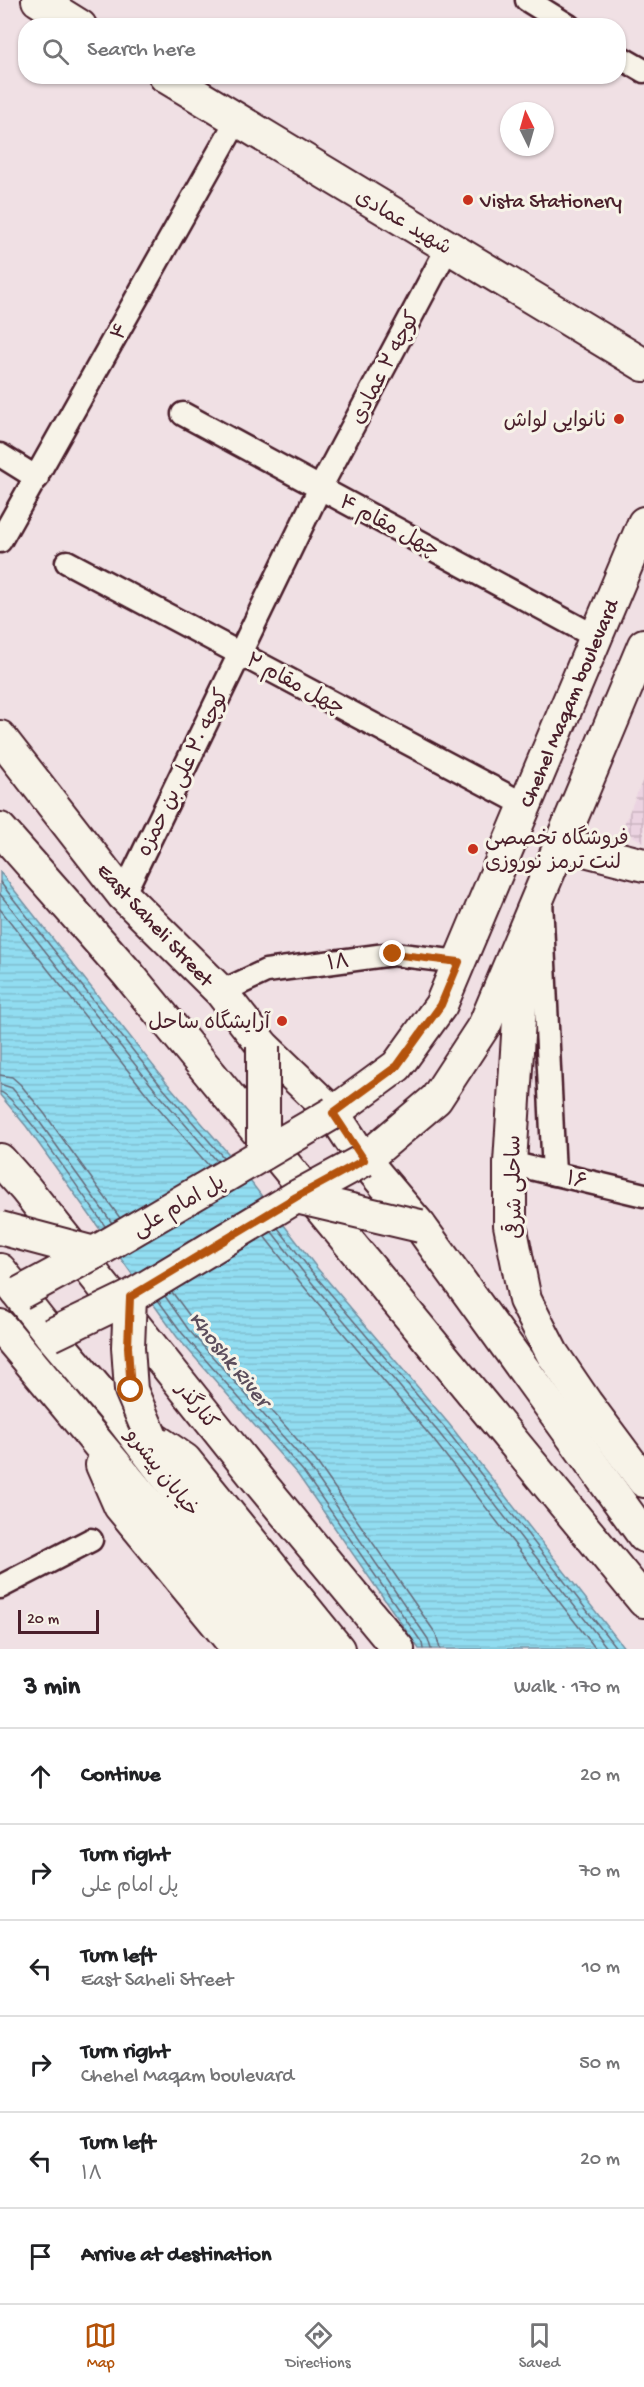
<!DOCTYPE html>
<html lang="en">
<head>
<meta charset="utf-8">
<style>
  :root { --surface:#fff; --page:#f2f2f2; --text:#202124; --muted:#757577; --line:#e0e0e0; --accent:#b45309 }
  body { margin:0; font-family:"Gochi Hand","Playpen Sans Arabic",sans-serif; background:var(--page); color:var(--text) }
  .compass { position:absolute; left:500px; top:102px; width:54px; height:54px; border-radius:50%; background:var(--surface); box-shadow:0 2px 4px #0004; rotate:355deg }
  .scale { position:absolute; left:18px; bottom:15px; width:81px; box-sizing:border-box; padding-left:6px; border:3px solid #4a1f2b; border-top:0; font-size:16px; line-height:21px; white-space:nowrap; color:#4a1f2b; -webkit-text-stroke:4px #f7f3e8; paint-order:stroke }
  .stop { position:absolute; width:18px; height:18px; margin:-14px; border:4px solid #b45309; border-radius:50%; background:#fff }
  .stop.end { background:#b45309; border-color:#fff; box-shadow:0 2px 6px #0008 }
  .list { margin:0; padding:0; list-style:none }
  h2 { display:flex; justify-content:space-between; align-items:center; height:78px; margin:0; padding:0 24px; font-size:26px }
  h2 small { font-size:20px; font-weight:400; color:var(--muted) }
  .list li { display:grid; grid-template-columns:39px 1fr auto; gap:18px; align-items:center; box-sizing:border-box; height:96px; padding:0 24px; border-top:2px solid var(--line) }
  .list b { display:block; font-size:22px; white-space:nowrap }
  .list p { margin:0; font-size:20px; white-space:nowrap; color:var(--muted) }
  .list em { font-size:20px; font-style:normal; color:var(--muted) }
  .icon { flex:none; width:33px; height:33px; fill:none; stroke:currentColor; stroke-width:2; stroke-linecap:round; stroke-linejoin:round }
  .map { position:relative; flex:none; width:644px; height:1649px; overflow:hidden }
  .search { position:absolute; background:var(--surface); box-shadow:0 2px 4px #0004; left:18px; right:18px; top:18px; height:66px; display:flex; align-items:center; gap:15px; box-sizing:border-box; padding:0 21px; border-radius:24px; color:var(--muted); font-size:22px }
  .sheet { height:654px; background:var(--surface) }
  nav { display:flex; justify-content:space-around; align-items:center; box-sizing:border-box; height:84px; border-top:2px solid var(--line); background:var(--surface); font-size:16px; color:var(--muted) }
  nav a { display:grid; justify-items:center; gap:3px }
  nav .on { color:var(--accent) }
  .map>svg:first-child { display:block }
  .industrial { fill:url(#industrial-grid) }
  .water { fill:url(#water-rules); stroke:#7591a2; stroke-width:1.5 }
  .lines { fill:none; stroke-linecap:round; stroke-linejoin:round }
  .shore { stroke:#666b7a; stroke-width:1.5 }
  .street-casing { stroke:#4a1f2b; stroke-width:27 }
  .secondary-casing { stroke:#4a1f2b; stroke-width:36 }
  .street { stroke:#f7f3e8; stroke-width:22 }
  .secondary { stroke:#f7f3e8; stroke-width:32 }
  .secondary-bridge-casing { stroke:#4a1f2b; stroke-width:36; stroke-linecap:butt }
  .secondary-bridge { stroke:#f7f3e8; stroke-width:32 }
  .route { stroke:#b45309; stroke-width:8 }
  .poi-dot { fill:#c8321e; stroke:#f7f3e8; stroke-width:2 }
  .labels { text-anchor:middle; stroke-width:6; stroke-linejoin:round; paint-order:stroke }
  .poi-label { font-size:21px; fill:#4a1f2b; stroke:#f7f3e8; text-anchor:start }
  .street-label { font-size:21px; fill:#4a1f2b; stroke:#f7f3e8 }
  .water-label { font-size:22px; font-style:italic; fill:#5c4e5c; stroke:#f7f3e8 }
</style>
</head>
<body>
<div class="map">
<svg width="644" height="1649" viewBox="0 0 644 1649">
  <defs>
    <pattern id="industrial-grid" width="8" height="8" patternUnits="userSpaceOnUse" patternTransform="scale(1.5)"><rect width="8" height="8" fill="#ebd3e1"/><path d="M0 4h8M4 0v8" fill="none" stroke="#cbb5c1"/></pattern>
    <pattern id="water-rules" width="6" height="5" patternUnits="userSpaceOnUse" patternTransform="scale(1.5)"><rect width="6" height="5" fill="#91ddf1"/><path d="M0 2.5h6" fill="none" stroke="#7fbdcf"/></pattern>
  </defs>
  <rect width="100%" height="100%" fill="#f0e0e4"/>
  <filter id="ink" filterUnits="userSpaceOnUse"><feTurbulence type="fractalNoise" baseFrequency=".0167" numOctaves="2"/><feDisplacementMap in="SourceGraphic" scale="12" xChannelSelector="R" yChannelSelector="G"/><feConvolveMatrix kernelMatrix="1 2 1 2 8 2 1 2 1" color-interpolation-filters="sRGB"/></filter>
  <g filter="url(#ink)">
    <polygon class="industrial" points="644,777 644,843 622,829"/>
    <polygon class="water" points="0,872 166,1082 234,1160 317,1268 449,1424 625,1649 419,1649 298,1475 177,1337 26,1126 0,1095"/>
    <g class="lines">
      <g class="shore">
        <polyline points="0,882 161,1086 223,1157"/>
        <polyline points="0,894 156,1091 217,1161"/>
        <polyline points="0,909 149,1097 209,1166"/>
        <polyline points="0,1075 12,1077 20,1084 44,1113 120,1218"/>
        <polyline points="0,1084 12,1088 36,1117 112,1223"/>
        <path d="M0,1092C15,1093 91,1207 105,1226"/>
        <polyline points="278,1228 312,1272 445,1428 617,1649"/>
        <polyline points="272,1232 307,1277 439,1433 608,1649"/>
        <polyline points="264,1236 300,1282 432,1438 596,1649"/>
        <polyline points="172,1292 195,1323 316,1461 436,1634 440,1649"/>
        <polyline points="165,1296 188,1329 309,1466 428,1639 431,1649"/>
        <polyline points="158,1300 182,1333 303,1471 422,1643 423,1649"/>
      </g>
      <g class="street-casing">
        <g id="street">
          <polyline points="527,0 569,26"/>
          <polyline points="618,56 644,71"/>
          <polyline points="183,414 596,637"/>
          <polyline points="0,455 37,478"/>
          <polyline points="0,541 237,120"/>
          <polyline points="67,562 525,805"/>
          <polyline points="123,895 320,488 448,247"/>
          <polyline points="541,900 554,1174"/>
          <polyline points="221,992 266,971 393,954 459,962"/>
          <polyline points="510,1163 644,1195"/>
          <polyline points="0,1587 91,1540"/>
        </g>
      </g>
      <g class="secondary-casing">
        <g id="secondary">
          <polyline points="38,0 80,26"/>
          <polyline points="165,76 644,365"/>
          <polyline points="0,737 123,895 221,992 263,1046 333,1113 364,1160 420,1226 644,1536"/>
          <polyline points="0,829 128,974 644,1601"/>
          <polyline points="561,844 644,865"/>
          <polyline points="523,956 510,1163 510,1225 525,1300 552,1353 586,1403 644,1481"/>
          <polyline points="333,1113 397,1066 441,1005 644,523"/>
          <polyline points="0,1160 25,1188 257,1479 398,1649"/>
          <polyline points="364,1160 436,1099 485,1024 644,645"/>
          <polyline points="0,1270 51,1335 118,1414 301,1649"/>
          <polyline points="0,1326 269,1649"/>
          <polyline points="144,1432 185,1460 338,1649"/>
          <polyline points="102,1465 120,1506 238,1649"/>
        </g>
      </g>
      <use href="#street" class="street"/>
      <use href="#secondary" class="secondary"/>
      <g class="secondary-bridge-casing">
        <g id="secondary-bridge">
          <polyline points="263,1046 263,1154"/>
          <polyline points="296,1197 420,1226"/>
          <polyline points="0,1228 94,1253"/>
          <polyline points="20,1293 94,1253 333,1113"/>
          <polyline points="130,1297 128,1347 131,1390 151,1437"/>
          <polyline points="51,1335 130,1297 296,1197 364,1160"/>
        </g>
      </g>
      <use href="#secondary-bridge" class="secondary-bridge"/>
    </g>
  </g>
  <g class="lines" filter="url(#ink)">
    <polyline class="route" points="131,1390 128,1347 130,1297 296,1197 364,1160 333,1113 397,1066 441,1005 459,962 393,954"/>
  </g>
  <g class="poi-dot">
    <circle cx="468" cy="200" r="6"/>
    <circle cx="619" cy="419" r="6"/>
    <circle cx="473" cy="849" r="6"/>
    <circle cx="282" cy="1021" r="6"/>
  </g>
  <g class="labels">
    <g class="poi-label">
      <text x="480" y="207">Vista Stationery</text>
      <text x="607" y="426" text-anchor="end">نانوایی لواش</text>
      <text x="485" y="844">فروشگاه تخصصی<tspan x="485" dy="24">لنت ترمز نوروزی</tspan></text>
      <text x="270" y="1028" text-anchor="end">آرایشگاه ساحل</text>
    </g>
    <g class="street-label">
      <text transform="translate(404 221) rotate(31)" y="7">شهید عمادی</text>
      <text transform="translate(119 331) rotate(-61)" y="7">۴</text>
      <text transform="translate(384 367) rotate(-62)" y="7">کوچه ۲ عمادی</text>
      <text transform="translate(390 525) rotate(28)" y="7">چهل مقام ۴</text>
      <text transform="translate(296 683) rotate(28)" y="7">چهل مقام ۲</text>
      <text transform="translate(568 703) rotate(-67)" y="7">Chehel Maqam boulevard</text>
      <text transform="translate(182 772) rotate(-64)" y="7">کوچه ۲۰ علی بن حمزه</text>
      <text transform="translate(156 924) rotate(47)" y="7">East Saheli Street</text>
      <text transform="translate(338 961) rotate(-8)" y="7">۱۸</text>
      <text transform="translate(577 1179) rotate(13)" y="7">۱۶</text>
      <text transform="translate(513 1187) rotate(-91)" y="7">ساحلی شرقی</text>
      <text transform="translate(178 1205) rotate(-30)" y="7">پل امام علی</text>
      <text transform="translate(198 1405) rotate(52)" y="7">کنارگذر</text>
      <text transform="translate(163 1472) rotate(52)" y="7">خیابان پیشرو</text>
    </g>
    <g class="water-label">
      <text transform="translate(231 1358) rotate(51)" y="8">Khoshk River</text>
    </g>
  </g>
</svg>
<svg class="compass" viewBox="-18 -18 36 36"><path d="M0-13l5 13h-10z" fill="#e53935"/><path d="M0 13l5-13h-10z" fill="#757577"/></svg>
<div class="scale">20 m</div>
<div class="stop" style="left:131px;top:1390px"></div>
<div class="stop end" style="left:393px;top:954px"></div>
<div class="search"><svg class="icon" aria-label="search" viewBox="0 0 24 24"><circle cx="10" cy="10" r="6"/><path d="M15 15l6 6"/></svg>Search here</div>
</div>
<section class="sheet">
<h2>3 min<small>Walk · 170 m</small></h2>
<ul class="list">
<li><svg class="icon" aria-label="ahead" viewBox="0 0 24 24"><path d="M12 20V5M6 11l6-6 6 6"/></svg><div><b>Continue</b></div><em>20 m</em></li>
<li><svg class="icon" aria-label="right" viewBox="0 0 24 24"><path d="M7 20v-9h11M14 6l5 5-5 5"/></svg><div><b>Turn right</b><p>پل امام علی</p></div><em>70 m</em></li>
<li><svg class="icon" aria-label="left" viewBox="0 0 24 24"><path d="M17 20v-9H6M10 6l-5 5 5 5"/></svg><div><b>Turn left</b><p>East Saheli Street</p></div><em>10 m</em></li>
<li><svg class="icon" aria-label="right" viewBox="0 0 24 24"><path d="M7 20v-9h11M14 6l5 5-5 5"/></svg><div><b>Turn right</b><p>Chehel Maqam boulevard</p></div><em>50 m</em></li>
<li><svg class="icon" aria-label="left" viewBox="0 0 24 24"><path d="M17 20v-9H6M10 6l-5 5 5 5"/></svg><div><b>Turn left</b><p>۱۸</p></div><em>20 m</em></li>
<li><svg class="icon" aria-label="arrive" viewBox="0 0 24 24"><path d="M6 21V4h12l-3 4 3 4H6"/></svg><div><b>Arrive at destination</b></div></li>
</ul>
</section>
<nav>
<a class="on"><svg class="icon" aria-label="map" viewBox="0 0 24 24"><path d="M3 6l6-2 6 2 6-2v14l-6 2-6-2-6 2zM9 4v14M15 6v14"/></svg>Map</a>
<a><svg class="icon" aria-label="directions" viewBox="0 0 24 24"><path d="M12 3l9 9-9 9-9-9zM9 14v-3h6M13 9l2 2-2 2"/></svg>Directions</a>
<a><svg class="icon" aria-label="saved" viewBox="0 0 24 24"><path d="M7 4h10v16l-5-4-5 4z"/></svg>Saved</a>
</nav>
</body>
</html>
